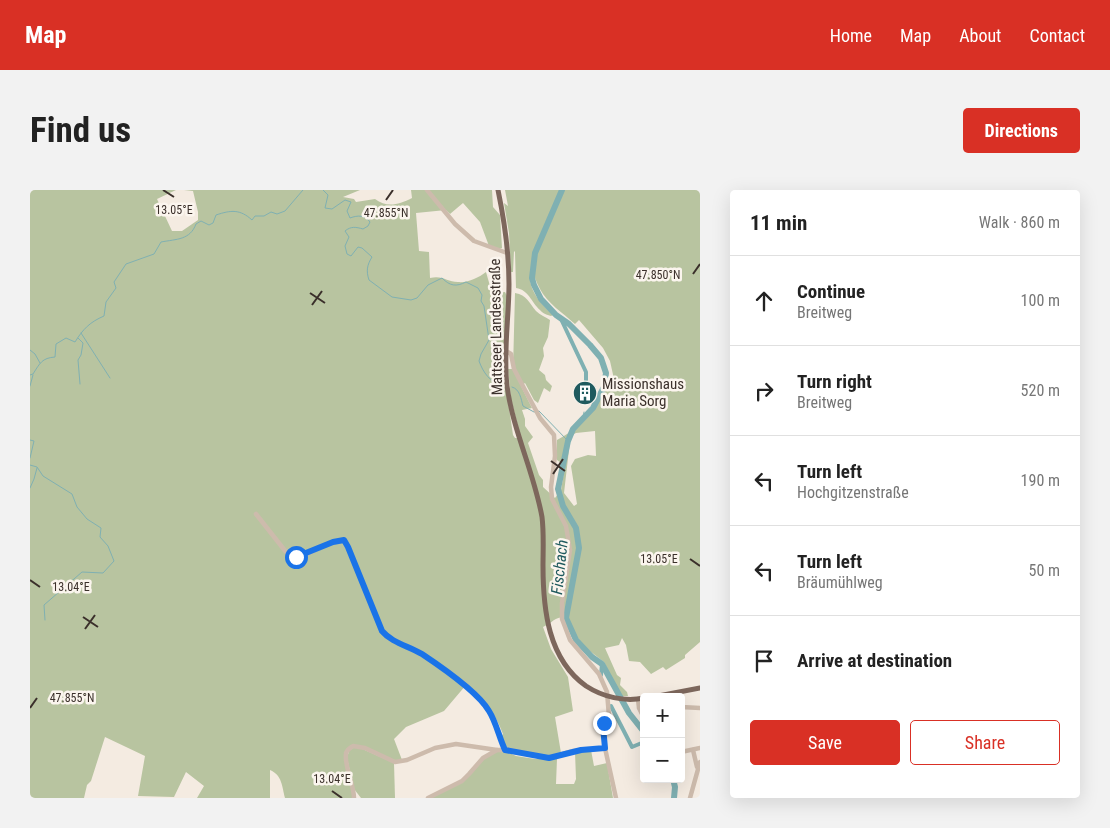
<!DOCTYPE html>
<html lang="en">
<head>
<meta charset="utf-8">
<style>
  :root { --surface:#fff; --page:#f2f2f2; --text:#222; --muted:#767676; --line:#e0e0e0; --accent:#d93025 }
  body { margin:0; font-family:"Roboto Condensed",sans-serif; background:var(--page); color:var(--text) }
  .controls { position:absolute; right:15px; bottom:15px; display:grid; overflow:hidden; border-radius:5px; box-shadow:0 5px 20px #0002 }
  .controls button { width:45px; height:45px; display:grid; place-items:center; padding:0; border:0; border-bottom:1px solid var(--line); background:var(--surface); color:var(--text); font:25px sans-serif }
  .stop { position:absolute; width:15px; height:15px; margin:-11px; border:4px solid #1a73e8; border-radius:50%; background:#fff }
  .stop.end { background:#1a73e8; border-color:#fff; box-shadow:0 1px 5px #0008 }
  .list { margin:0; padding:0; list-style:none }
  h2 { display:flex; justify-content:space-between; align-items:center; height:65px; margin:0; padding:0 20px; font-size:21px }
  h2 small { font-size:16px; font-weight:400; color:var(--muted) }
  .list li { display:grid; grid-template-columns:32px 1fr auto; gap:15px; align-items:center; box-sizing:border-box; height:90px; padding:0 20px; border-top:1px solid var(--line) }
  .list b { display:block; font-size:19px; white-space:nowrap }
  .list p { margin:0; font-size:16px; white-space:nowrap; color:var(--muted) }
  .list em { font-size:16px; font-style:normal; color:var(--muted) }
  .actions { display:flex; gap:10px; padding:15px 20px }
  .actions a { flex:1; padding:11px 0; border:1px solid var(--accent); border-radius:5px; text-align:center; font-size:18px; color:var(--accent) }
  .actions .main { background:var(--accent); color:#fff }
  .icon { flex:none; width:28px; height:28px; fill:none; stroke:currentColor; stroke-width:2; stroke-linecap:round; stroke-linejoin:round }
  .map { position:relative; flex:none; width:670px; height:608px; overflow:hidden; border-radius:5px }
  header { display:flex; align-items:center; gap:30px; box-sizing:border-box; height:70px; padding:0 25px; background:var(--accent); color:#fff }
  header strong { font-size:24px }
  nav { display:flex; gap:28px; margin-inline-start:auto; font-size:18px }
  .intro { display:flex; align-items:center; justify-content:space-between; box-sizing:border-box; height:120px; padding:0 30px }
  h1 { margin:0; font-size:35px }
  .button { padding:12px 22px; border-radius:5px; background:var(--accent); color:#fff; font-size:18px; font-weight:700 }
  main { display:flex; gap:30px; padding:0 30px }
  aside { flex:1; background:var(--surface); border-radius:5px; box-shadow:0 5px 20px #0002 }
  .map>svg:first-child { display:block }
  .green { fill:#b8c4a0; fill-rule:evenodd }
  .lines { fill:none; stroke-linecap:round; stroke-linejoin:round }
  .stream { stroke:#7fb0b2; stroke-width:1 }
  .canal { stroke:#7fb0b2; stroke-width:4 }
  .river { stroke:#7fb0b2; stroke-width:6 }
  .minor { stroke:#cdbbac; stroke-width:4.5 }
  .major { stroke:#7d675c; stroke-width:5 }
  .route { stroke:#1a73e8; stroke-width:6 }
  .ticks { fill:none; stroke:#3b302b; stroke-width:2 }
  .labels { text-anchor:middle; stroke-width:5; stroke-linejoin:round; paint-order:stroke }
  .street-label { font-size:15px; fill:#3b302b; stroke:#fbf5ee }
  .poi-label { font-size:15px; fill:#3b302b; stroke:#fbf5ee; text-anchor:start }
  .water-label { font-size:16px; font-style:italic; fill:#1f5a5e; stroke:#fbf5ee }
  .ticks-label { font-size:12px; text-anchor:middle; fill:#3b302b; stroke:#fbf5ee; stroke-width:5; stroke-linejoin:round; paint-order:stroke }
</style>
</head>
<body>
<header>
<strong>Map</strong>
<nav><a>Home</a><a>Map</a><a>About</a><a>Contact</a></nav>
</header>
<div class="intro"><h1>Find us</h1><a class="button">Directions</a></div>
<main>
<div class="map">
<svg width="670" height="608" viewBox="0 0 670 608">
  <rect width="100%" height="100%" fill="#f4ebe1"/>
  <g class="green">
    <path d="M0,0H146L127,9L142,41H152L168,30V22L163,1L154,0H330L313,7L324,9L326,12L345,9C357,18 368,15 382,8L381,0H462L463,17L470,25L472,58L469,59L459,56L450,32L433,13L420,24L416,20L386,23L389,61L399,62L400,88C413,85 417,92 428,92C438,93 448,88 456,82L462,103L475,102L477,106L475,191L483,245L485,248H491L481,209L478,179H483L485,103C497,105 499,113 506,121C510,125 516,127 520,130L518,147L513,158L514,166L509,180L515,185L516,190L522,196L520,202L514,198L508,213L504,210L495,193L491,196L502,218L492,220L495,229V236L503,247L498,253L509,285L513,290V297L525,308L531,300L535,276L527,270V250C557,233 562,224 578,195L586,198L580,171L573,158L549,130L545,134C533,123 517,113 510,99C506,92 505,86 501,80C496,97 510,113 523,125L521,126C517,125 512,123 510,120C501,112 499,100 486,98L485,62L484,61L483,82H481L479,43L474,13L478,16L475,0H670V452L655,465V468L636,480L633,477L621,484L610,472L599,471L596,455L592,448L589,455L575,458L587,485L591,488L590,495L597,502L598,506H590L574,472L556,458L546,446L538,427C524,426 524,432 513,437L521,459L538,487L543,521L525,527L531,563L522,568L476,558L470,548L473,544C465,522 453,510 436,495L414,521L376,537L364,549L372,570L366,571L328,555L316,562L323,608H255C252,596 252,585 240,580V608H167L174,596L156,582L144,607L108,606L115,566L75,547L61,591L57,595L54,608H0ZM565,241L566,266L558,265L545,269L541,276L547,314L544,316L534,303L540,251L542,245L546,243Z"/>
    <polygon points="328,557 364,573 365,608 331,608 324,599 317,568 319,561 322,558"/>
    <polygon points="561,560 564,576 577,573 583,608 399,608 434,591 449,572 468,561 475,561 486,566 505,569 527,569 526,594 544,594 546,589 545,562"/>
  </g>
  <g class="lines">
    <g class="stream">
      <path d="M293,0L298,5L295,18L302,19L315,10L321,12L317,21L320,28C328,25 335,25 340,32L338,36L333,39C326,37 321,36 315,41L319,47L315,56L317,64L321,66L328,57L332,58L342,67C337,75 336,81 339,90L362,107L381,110L387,108L398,95L412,88C420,96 426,97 436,92L448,98L452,105L451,111L454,116L458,143L459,150L451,164L449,171C453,182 460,193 472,195"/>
      <polyline points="51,143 80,188"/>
      <polyline points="48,148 53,153 51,165 48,170 50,194"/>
      <polyline points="0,160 5,164 10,173"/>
      <path d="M0,185L3,184C10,173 12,168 25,167L26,154L36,148L45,152C53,139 60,132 74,126L76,112L86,98L84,92L96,74L124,64L131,52C147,49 160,50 166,34L171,31L179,35L183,33L186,25C201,20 210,19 222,30L225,26H234L241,22L247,24L255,21L273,0"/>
      <polyline points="0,196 3,185"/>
      <path d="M482,197C490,199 491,209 493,216L504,222L509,221L538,251"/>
      <polyline points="553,229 554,222"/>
      <polyline points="0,250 4,251 0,268"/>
      <polyline points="0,275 7,277 13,286 42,304 47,317 57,329 71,338 70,347 78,356 84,371 73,383 52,382 14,415 15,430"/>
      <polyline points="0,298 4,289 7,278"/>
    </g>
    <g class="canal">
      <polyline points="531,129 556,182 556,190"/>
      <polyline points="571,485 572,474"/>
      <polyline points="581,516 602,557 614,552"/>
    </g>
    <g class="river">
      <polyline points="532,0 505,63 502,88 504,95 511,109 526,125 539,134 560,155 571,168 576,183 574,197 563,218 543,239 538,251 528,299 533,316 546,338 549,358 536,428 546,450 562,467 572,474 599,523 614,542"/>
      <polyline points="643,589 645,597 644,608"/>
    </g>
    <g class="minor">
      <polyline points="397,0 425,34 444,51 477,63"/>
      <polyline points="476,161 481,164 484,179 495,200 510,228 524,245 525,266 521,297 522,309 536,336 540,360 532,413 532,429 540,450 569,484 577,502 579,526 573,537 575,558 586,608"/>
      <path d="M226,324L256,362L262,366C280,368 296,350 314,350L318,357L352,441C362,453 379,456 392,464C410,476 449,502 459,521C466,532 469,547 475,560"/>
      <polyline points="608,509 609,518 614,528"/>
      <polyline points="651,517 670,518"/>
      <polyline points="663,560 667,577"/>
      <polyline points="651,562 670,558"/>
      <path d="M324,608C324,595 314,575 316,564C316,560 320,558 323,556L335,558L365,572L377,570L405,558L426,554L467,560H480L519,568L543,561L575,558"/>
      <polyline points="398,608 432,591 439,584 453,568 467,560"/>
      <polyline points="660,608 670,572"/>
    </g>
    <g class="major">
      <path d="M468,0C474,29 479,64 479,94C479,128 473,162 477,196C483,241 504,282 512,327C514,343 513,360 513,376C513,419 518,469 556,496C573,507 594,512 614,508"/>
      <polyline points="623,507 670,498"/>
    </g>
  </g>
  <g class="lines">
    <path class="route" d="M266,367L303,352L314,350L318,357L352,441C362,453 379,456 392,464C410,476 448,502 459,521C466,532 469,547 475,560L519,568L551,560L575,558L573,537L574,533"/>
  </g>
  <path class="ticks" d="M133,0L144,7M356,10L363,0M663,84L670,74M280,103L295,113M282,115L292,101M521,271L535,281M523,284L533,269M660,369L670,376M0,390L10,397M53,427L68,437M55,439L65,425M0,518L7,508M302,601L312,608"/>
  <defs>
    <g id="building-disc" transform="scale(1.25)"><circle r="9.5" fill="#1f5a5e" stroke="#fbf5ee"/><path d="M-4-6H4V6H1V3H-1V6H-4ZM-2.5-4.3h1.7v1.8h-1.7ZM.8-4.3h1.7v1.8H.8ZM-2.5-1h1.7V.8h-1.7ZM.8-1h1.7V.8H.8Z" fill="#fff"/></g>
  </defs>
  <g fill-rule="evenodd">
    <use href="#building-disc" x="555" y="203"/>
  </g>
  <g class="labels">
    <g class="street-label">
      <text transform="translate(466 137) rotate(-91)" y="5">Mattseer Landesstraße</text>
    </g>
    <g class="poi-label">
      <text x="572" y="199">Missionshaus<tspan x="572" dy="17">Maria Sorg</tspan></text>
    </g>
    <g class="water-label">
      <text transform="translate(529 377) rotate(-84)" y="6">Fischach</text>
    </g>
  </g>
  <g class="ticks-label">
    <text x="144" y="24">13.05°E</text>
    <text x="356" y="27">47.855°N</text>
    <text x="628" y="89">47.850°N</text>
    <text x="629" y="373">13.05°E</text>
    <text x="41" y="401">13.04°E</text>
    <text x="42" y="512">47.855°N</text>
    <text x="302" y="593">13.04°E</text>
  </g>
</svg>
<div class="controls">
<button>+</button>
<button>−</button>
</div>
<div class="stop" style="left:266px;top:367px"></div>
<div class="stop end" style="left:574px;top:533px"></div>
</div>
<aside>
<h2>11 min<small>Walk · 860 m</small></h2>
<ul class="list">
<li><svg class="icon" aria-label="ahead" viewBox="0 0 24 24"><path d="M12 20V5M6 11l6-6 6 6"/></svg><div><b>Continue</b><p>Breitweg</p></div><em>100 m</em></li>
<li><svg class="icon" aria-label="right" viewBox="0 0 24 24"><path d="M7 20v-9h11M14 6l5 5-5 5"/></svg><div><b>Turn right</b><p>Breitweg</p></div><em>520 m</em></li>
<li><svg class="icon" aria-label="left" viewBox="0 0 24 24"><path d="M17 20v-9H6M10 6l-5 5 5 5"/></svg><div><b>Turn left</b><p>Hochgitzenstraße</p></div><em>190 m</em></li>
<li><svg class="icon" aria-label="left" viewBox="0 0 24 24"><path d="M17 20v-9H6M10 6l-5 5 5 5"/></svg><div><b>Turn left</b><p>Bräumühlweg</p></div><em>50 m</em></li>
<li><svg class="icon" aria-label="arrive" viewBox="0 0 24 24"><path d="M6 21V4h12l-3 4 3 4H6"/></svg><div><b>Arrive at destination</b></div></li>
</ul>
<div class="actions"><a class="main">Save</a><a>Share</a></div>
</aside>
</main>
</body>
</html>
